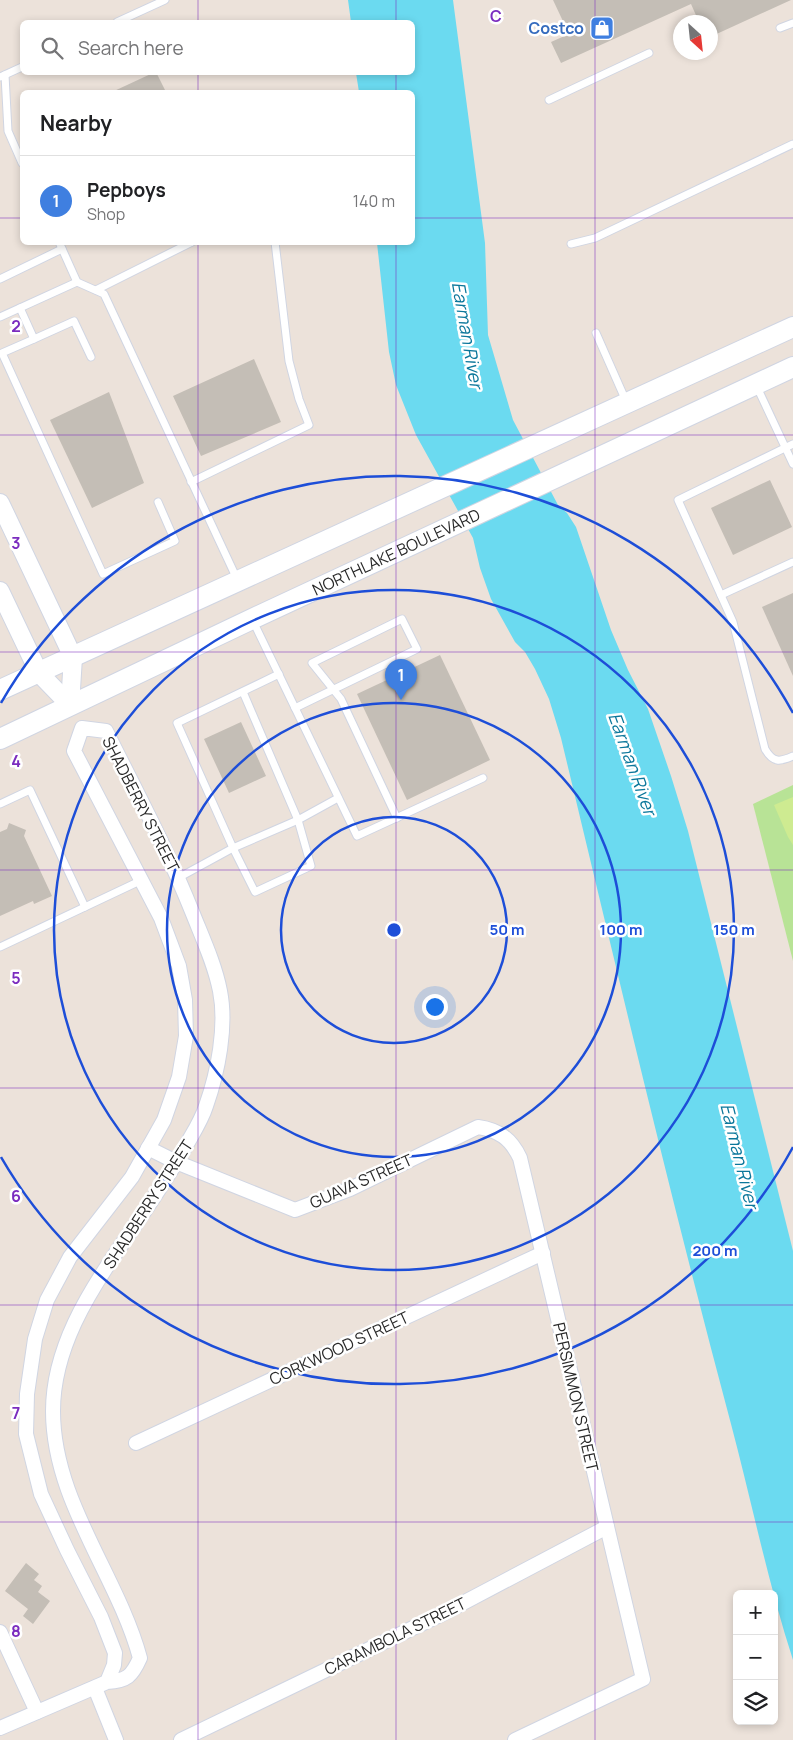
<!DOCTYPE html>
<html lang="en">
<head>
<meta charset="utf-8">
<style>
  :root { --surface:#fff; --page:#f2f2f2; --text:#202124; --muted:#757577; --line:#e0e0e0; --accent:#7c3aed }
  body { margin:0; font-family:Manrope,sans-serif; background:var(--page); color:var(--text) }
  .controls { position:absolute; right:15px; bottom:15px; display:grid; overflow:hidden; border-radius:8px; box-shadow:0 2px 8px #0003 }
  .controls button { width:45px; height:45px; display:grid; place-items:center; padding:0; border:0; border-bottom:1px solid var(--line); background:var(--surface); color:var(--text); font:25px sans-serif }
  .compass { position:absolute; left:673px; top:15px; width:45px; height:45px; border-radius:50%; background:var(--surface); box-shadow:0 2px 8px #0003; rotate:153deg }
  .you { position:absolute; left:434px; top:1006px; width:18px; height:18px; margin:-12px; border:4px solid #fff; border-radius:50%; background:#1a73e8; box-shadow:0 0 0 8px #1a73e833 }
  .badge { display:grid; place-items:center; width:32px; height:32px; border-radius:50%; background:var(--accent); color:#fff; font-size:16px; font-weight:700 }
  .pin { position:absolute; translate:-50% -41px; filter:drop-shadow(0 1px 2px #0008) }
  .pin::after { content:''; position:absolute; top:26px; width:18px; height:15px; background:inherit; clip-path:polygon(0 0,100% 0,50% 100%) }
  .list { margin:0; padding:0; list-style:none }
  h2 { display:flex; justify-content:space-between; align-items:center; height:65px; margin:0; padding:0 20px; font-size:21px }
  h2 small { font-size:16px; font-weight:400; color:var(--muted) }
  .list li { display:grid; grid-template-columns:32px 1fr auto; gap:15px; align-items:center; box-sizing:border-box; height:90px; padding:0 20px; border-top:1px solid var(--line) }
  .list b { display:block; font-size:19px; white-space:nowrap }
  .list p { margin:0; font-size:16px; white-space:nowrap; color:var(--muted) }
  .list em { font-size:16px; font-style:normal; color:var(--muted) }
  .icon { flex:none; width:28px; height:28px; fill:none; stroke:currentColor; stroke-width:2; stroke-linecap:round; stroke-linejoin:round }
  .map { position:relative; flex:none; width:793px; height:1740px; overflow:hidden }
  .search { position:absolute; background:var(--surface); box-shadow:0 2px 8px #0003; left:20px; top:20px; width:395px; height:55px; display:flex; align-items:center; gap:12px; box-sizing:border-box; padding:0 18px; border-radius:8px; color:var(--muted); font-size:19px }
  .panel { position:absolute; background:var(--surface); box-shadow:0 2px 8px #0003; left:20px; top:90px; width:395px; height:155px; border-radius:8px }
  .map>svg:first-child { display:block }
  .green { fill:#b8e396 }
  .pitch { fill:#ceeb91 }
  .water { fill:#6bdaf0 }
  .building { fill:#c4beb6 }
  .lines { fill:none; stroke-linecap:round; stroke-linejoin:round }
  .service-casing { stroke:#d0d5e2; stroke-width:9 }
  .minor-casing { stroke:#d0d5e2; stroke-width:16 }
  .tertiary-casing { stroke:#d0d5e2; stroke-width:20 }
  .secondary-casing { stroke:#d0d5e2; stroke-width:22 }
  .service { stroke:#fff; stroke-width:7 }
  .minor { stroke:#fff; stroke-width:14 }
  .tertiary { stroke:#fff; stroke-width:18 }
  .secondary { stroke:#fff; stroke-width:20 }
  .grid { fill:none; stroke:#7b2cbf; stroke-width:1; stroke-opacity:0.55 }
  .ring { fill:none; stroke:#1d4ed8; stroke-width:2.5 }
  .labels { text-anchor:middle; stroke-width:5; stroke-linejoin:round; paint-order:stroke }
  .shop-label { font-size:16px; font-weight:bold; fill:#366cbe; stroke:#fff; text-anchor:end }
  .street-label { font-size:16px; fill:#292929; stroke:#fff }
  .water-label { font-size:18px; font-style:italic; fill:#0b779b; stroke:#fff }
  .grid-label { font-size:16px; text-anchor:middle; font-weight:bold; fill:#7b2cbf; stroke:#fff; stroke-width:5; stroke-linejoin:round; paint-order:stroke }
  .centre { fill:#1d4ed8; stroke:#fff; stroke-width:2.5 }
  .ring-label { font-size:15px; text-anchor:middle; font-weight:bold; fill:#1d4ed8; stroke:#fff; stroke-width:5; stroke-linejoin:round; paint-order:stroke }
</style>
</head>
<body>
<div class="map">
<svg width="793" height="1740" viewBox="0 0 793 1740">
  <rect width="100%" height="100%" fill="#ece2da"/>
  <polygon class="green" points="793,785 793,961 753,804"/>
  <polygon class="pitch" points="793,797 793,845 788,837 774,805"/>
  <path class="water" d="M348,0H453L485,243L488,335L513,420L558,505L567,513L576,527L611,630L628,670L648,709L671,776L688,831L793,1251V1660C768,1583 752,1503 731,1424C670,1196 616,967 561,738L549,699L535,669L525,652L515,642L491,599L480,568L473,538L416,435L396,385L389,352L377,243L412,242V92H359L356,73L412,72V22H351Z"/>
  <g class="building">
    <polygon points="553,0 791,0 710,37 710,22 699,22 691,4 561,63 551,42 569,34"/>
    <polygon points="156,72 166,92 112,92 155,72"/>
    <polygon points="254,359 281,422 201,456 173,396"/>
    <polygon points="109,392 144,483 92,508 50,420"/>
    <polygon points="770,480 792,527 733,555 711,508"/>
    <polygon points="793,593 793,676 762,607"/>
    <polygon points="440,655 490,760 407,800 357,694"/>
    <polygon points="241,722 266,776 229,793 204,739"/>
    <polygon points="9,823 26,830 24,836 52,896 34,904 33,901 0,916 0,832 7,829"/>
    <polygon points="26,1563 39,1574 34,1580 42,1586 38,1592 50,1601 33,1624 23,1616 28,1609 5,1591"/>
  </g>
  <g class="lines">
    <g class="service-casing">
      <g id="service">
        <polyline points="117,22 165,0"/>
        <polyline points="780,28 793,23"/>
        <polyline points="5,75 8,131 22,163"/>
        <polyline points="0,77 22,67"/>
        <polyline points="549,100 649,53"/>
        <polyline points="59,242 77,282 104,294 237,579"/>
        <polyline points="571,244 595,238 793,144"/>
        <polyline points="0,279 62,249"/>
        <polyline points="96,290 192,242"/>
        <polyline points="20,308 34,339 2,353 103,574 175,541 158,502"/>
        <polyline points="0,317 77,282"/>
        <polyline points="596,333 626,401"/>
        <polyline points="34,339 74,321 91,357"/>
        <polyline points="757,387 793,464"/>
        <path d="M793,444L678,500L733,622L765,749C773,763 780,762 793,756"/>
        <polyline points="191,482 309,425 299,399 289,361 275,242"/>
        <polyline points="721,595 793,562"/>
        <polyline points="252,619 357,836 483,778"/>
        <polyline points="243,692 298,820 311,866 255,892 233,848 177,723 279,674"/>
        <polyline points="295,708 417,649 402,619 312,663 341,699 397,818"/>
        <polyline points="0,804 30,790 85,907"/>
        <polyline points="178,878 233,848 298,820 338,798"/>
        <polyline points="0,947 142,880"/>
      </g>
    </g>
    <g class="minor-casing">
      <g id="minor">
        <path d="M148,1148L176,1162L295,1210L350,1189L478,1127C499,1130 511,1139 520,1158L643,1679L515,1740"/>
        <polyline points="136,1443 543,1253"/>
        <polyline points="0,1632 37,1712"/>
        <polyline points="95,1688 116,1740"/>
        <path d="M0,1728L107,1682C127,1681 132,1676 140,1658C117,1574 53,1501 53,1411C53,1349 88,1293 122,1244C143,1214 164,1183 183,1151C191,1136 201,1122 206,1106C218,1072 227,1026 220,991C215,965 203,939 193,914C168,851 136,791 106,731L82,728L74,751L161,918L179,966L185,1000L186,1036L179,1077L164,1120L132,1177L70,1257L47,1300L35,1339L27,1394L26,1434L41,1494L67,1550L101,1617L115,1653L114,1665L107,1682"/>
        <polyline points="181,1740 444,1613 607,1527"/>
      </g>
    </g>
    <g class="tertiary-casing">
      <g id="tertiary">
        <polyline points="0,503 73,657 70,705"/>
        <polyline points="0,591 39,673 70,705"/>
      </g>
    </g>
    <g class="secondary-casing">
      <g id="secondary">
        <polyline points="0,690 793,327"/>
        <path id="s1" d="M0,739L252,619L793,367"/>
      </g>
    </g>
    <use href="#service" class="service"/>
    <use href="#minor" class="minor"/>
    <use href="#tertiary" class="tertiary"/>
    <use href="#secondary" class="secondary"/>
  </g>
  <path class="grid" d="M198,0V22M396,0V22M595,0V1740M198,72V92M396,72V92M0,218H22M412,218H793M198,242V1740M396,242V1740M0,435H793M0,652H793M0,870H793M0,1088H793M0,1305H793M0,1522H793"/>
  <g class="ring">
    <circle cx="394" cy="930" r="113"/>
    <circle cx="394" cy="930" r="227"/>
    <circle cx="394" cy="930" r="340"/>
    <path d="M793 1147A454 454 0 0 1 1 1157M1 703A454 454 0 0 1 793 713"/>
  </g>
  <defs>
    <g id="shop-square" transform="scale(1.25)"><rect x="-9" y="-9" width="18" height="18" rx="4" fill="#3f7fe0" stroke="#fff"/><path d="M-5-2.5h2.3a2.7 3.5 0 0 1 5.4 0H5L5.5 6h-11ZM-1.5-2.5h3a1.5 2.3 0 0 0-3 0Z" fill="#fff"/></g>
  </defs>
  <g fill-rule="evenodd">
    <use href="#shop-square" x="602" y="28"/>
  </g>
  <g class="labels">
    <g class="shop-label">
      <text x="584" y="34">Costco</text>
    </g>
    <g class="street-label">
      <text dy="6" stroke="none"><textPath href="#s1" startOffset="438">NORTHLAKE BOULEVARD</textPath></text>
      <text transform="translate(141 804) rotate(63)" y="6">SHADBERRY STREET</text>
      <text transform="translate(361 1181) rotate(-24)" y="6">GUAVA STREET</text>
      <text transform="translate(148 1204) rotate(-57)" y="6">SHADBERRY STREET</text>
      <text transform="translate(339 1348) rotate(-25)" y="6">CORKWOOD STREET</text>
      <text transform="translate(576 1397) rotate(77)" y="6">PERSIMMON STREET</text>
      <text transform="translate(395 1636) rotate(-26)" y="6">CARAMBOLA STREET</text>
    </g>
    <g class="water-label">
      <text transform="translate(467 335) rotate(80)" y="6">Earman River</text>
      <text transform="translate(632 764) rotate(70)" y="6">Earman River</text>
      <text transform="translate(739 1156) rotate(76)" y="6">Earman River</text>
    </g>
  </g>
  <g class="grid-label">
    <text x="496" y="22">C</text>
    <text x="16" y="332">2</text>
    <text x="16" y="549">3</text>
    <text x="16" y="767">4</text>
    <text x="16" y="984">5</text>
    <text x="16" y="1202">6</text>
    <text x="16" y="1419">7</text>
    <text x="16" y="1637">8</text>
  </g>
  <circle cx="394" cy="930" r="8" class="centre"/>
  <g class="ring-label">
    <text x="507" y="935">50 m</text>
    <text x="621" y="935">100 m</text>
    <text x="734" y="935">150 m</text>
    <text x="715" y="1256">200 m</text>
  </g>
</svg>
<div class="controls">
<button>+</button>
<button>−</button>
<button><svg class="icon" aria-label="layers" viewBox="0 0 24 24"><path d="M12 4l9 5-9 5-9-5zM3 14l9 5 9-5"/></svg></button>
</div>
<svg class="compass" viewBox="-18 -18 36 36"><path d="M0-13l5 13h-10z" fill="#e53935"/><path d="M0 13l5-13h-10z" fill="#757577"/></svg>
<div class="you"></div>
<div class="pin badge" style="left:401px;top:700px;background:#3f7fe0">1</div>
<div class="search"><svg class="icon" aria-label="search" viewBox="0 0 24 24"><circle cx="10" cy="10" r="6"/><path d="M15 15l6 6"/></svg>Search here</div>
<section class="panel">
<h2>Nearby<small></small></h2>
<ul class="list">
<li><span class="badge" style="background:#3f7fe0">1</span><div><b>Pepboys</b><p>Shop</p></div><em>140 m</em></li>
</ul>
</section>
</div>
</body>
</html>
